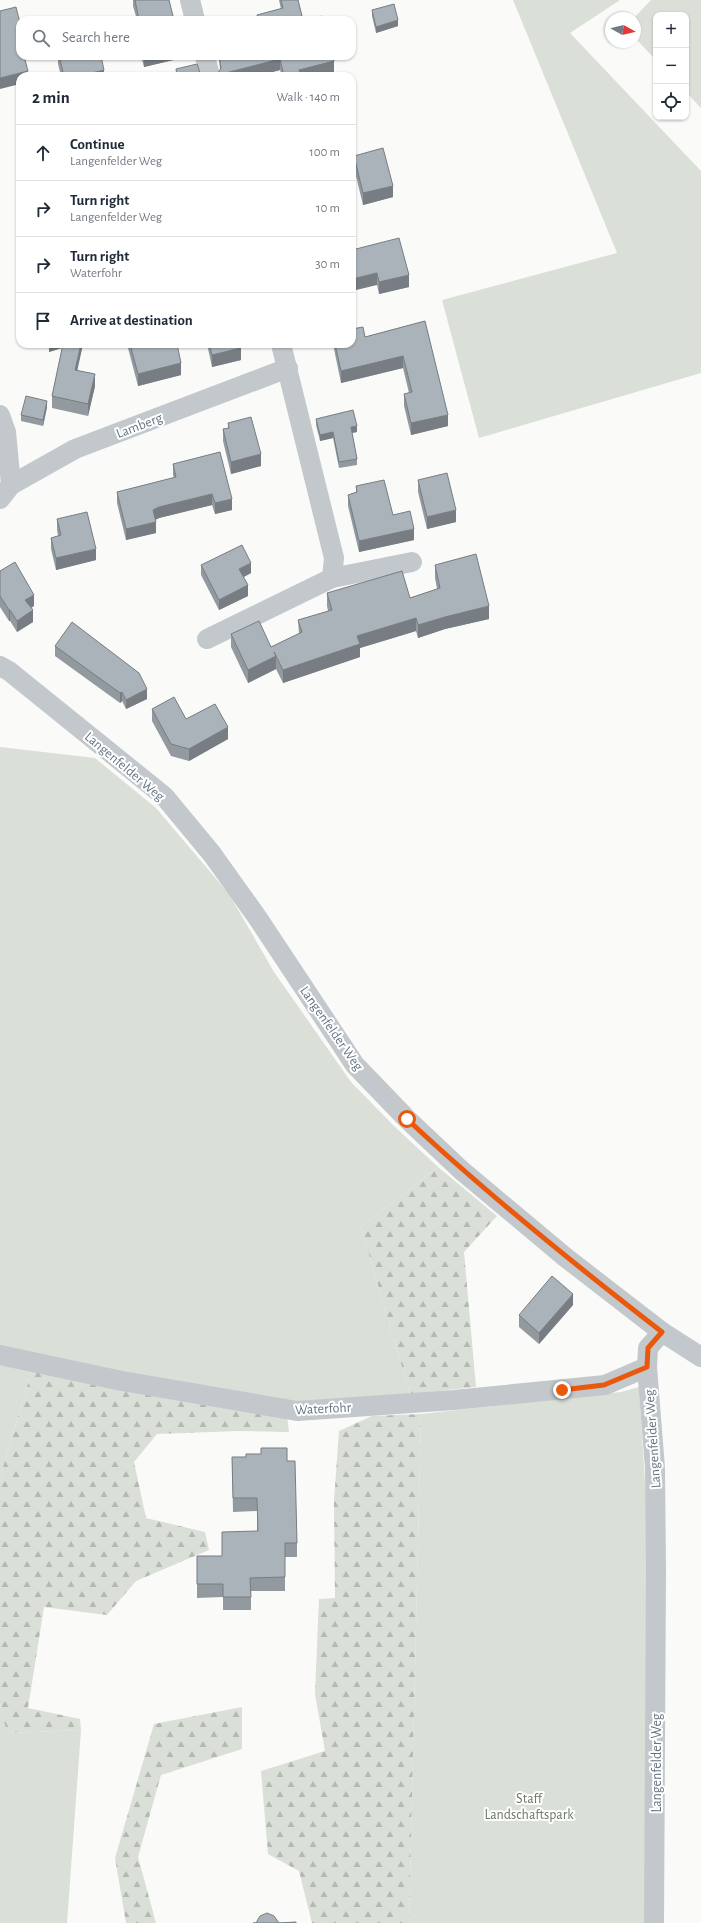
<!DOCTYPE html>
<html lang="en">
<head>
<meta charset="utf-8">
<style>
  :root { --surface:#fff; --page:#f6f6f7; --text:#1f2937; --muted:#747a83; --line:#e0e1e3 }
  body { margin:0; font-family:"Alegreya Sans",sans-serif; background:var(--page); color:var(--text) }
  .controls { position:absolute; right:12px; top:12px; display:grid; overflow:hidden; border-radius:8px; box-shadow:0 1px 3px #0004 }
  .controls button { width:36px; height:36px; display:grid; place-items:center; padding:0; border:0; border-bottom:1px solid var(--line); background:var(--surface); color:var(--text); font:20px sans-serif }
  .compass { position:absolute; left:605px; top:12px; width:36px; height:36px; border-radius:50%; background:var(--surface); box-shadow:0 1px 3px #0004; rotate:98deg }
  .stop { position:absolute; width:12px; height:12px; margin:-9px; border:3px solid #ea580c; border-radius:50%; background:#fff }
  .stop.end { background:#ea580c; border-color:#fff; box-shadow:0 1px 4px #0008 }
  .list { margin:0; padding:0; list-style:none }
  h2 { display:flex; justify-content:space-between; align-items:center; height:52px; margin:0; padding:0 16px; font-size:17px }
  h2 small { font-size:13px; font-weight:400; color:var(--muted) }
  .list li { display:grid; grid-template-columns:26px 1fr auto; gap:12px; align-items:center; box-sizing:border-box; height:56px; padding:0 16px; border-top:1px solid var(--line) }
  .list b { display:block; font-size:15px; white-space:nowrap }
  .list p { margin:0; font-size:13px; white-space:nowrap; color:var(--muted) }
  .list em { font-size:13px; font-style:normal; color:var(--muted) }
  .icon { flex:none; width:22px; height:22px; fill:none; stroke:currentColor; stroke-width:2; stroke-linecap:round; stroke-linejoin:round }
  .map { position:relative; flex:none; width:701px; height:1923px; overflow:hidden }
  .search { position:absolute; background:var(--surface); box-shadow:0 1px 3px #0004; left:16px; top:16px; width:340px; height:44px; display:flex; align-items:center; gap:10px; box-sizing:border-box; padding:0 14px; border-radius:12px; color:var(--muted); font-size:15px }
  .panel { position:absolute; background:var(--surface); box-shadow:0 1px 3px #0004; left:16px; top:72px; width:340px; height:276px; border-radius:12px }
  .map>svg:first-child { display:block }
  .green { fill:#dadfd7 }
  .forest { fill:url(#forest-firs) }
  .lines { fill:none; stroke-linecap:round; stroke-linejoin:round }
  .minor { stroke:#c3c8cc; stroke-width:20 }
  .wall { fill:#929a9f }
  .shaded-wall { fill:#777d82 }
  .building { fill:#aab3b9; stroke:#777d82 }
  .route { stroke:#ea580c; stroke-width:5 }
  .labels { text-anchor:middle; stroke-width:4; stroke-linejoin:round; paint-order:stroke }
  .street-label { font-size:14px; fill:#657683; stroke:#fff }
  .park-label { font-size:14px; fill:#687a64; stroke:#fff }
</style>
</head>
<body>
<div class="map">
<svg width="701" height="1923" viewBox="0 0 701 1923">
  <defs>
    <pattern id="forest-firs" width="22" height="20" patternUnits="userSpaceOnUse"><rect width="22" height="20" fill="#dadfd7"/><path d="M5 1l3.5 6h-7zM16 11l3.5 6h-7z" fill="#b4b9b4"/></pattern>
  </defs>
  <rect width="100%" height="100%" fill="#fafaf8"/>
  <g class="green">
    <polygon points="513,0 620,0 570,33 701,171 701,373 479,438 442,300 617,253"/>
    <polygon points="651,0 701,0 701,108 686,92 686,15 656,15 656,60 635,38 634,18"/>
    <polygon points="0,747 95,758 156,808 229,894 274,972 351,1082 394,1126 438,1167 361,1227 410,1394 286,1403 0,1353"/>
    <polygon points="0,1362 32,1370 0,1477"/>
    <polygon points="639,1387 647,1514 645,1923 409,1923 421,1414 621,1392"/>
    <polygon points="0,1704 8,1733 81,1730 67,1923 0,1923"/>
  </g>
  <g class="forest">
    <polygon points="438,1167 497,1216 464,1252 476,1387 410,1394 361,1227"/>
    <polygon points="32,1370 287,1417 289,1432 238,1431 157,1434 134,1462 146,1518 205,1532 209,1550 136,1581 107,1615 44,1607 28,1708 80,1719 81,1730 7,1733 0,1704 0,1477"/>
    <polygon points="421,1414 409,1923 312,1923 299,1871 268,1854 261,1771 325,1751 315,1694 319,1599 335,1598 334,1501 339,1431 372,1416"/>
    <polygon points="242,1707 242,1749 161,1775 138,1857 156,1923 126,1923 115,1858 154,1724"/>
  </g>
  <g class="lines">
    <g class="minor">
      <polyline points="190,0 195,20"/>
      <polyline points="205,56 210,76"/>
      <polyline points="281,344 334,558 332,578"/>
      <polyline points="0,415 6,432 11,485"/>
      <polyline points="0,499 11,485 75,449 288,368"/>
      <polyline points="207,639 332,578 412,562"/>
      <polyline points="0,666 9,671 164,796 212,854 257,917 355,1065 407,1119 461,1170 565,1257 662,1332 701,1357"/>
      <polyline points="0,1355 122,1381 297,1411 454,1400 605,1385 647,1367"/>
      <polyline points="654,1923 656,1569 655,1468 647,1367 648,1348 662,1332"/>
    </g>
  </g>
  <g class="wall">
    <polygon points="133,0 169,0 174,20 137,20 133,6"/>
    <polygon points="279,0 298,0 303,20 257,20 257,15 281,9"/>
    <polygon points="372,10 398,26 376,33 372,16"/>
    <polygon points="58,56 101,56 104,76 61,76 58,64"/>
    <polygon points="141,56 186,56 186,57 144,67"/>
    <polygon points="219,56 333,56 334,72 317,76 282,76 280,70 257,76 214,76 218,73 220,70"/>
    <polygon points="354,156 393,197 363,205 354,168"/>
    <polygon points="352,250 409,287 379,294 377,285"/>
    <polygon points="425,321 448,426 411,435 404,406 404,394 409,393 403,368 341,383 333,344 352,344 365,337"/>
    <polygon points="49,344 83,344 77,370 95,386 88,416 52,408 52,396 62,348 49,352"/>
    <polygon points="128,344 177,344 181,375 138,386 128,348"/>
    <polygon points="207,344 240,344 241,360 212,367"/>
    <polygon points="47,407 43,426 21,421 21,415"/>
    <polygon points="316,419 357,432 352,433 357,459 357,465 339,468 333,438 320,441 316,425"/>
    <polygon points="228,423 261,466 231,474 223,441 223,429 228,428"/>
    <polygon points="173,464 232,510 215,514 212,505 159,518 155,520 156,533 126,540 117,503 117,492 174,478 173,475"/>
    <polygon points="418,480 456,522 427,529 418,492"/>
    <polygon points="356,486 393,515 414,540 359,552 348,506 348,495 356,492"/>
    <polygon points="57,519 96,560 56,570 51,549 51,538 58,536 57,530"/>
    <polygon points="201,565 251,573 244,577 248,596 219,610 201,575"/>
    <polygon points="435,565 489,619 445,629 418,638 416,631 360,648 360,657 283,683 276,669 248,683 231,647 231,634 271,647 299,634 298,620 328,611 327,606 327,593 410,598 437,589 435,578"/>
    <polygon points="0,571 34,606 31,608 33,622 17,632 10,621 9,621 0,607"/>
    <polygon points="55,646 147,699 126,709 122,701 120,703 55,656"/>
    <polygon points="152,709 186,719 228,739 189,761 171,756 152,721"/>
    <polygon points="573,1305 539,1344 519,1327 519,1315"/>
    <polygon points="232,1457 287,1461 297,1543 297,1557 285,1557 285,1591 251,1591 251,1610 223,1610 223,1597 197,1598 197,1556 222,1556 257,1531 257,1511 233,1512"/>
  </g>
  <g class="shaded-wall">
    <polygon points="398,20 398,26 376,33 376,27"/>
    <polygon points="20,26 20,37 17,38 17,27"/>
    <polygon points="144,56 186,56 186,57 144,67"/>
    <polygon points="280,59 280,70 257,76 214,76"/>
    <polygon points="334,61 334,72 317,76 299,76 299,70"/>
    <polygon points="104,70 104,76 80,76"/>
    <polygon points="28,71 28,76 20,76 20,84 0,89 0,78"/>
    <polygon points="79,73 79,76 68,76"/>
    <polygon points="393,186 393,197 363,205 363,193"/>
    <polygon points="377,273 377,285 352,291 352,279"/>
    <polygon points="409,275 409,287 379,294 379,282"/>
    <polygon points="49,344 65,344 65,347 49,352"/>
    <polygon points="81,344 83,344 75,381 75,370"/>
    <polygon points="241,348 241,360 212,367 212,355"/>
    <polygon points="403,356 403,368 341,383 341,371"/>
    <polygon points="181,363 181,375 138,386 138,374"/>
    <polygon points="95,374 95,386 88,416 88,404"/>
    <polygon points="47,401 47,407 43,426 43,420"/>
    <polygon points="448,415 448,426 411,435 411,423"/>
    <polygon points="357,426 357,432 351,433 351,427"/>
    <polygon points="333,432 333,438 320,441 320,435"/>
    <polygon points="261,454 261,466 231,474 231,462"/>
    <polygon points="212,494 212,505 159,518 153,521 153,510 159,507"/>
    <polygon points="232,499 232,510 215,514 215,503"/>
    <polygon points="456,510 456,522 427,529 427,517"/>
    <polygon points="156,522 156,533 126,540 126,529"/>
    <polygon points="414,529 414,540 359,552 359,541"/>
    <polygon points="96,549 96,560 56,570 56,558"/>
    <polygon points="251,563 251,573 239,579 239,569"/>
    <polygon points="248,585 248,596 219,610 219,600"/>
    <polygon points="34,595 34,606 25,611 25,600"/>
    <polygon points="489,606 489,619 445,629 418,638 418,625 445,617"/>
    <rect x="9" y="610" width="1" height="11"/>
    <polygon points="33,610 33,622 17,632 17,621"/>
    <polygon points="416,618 416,631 360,648 360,657 283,683 283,670 357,636"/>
    <polygon points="276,656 276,669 248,683 248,670"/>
    <polygon points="147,689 147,699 126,709 126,700"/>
    <polygon points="122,692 122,701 120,703 120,693"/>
    <polygon points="228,727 228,739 189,761 189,749"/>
    <polygon points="573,1294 573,1305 539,1344 539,1333"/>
  </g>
  <g class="building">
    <polygon points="135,0 169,0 174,20 139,20"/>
    <polygon points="281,0 298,0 303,20 258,20 257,15 283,8"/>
    <polygon points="394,4 398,20 376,27 372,10"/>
    <polygon points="16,7 20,23 20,26 17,27 20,38 20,56 24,56 28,71 0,78 0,11"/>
    <polygon points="322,16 323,20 310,20"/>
    <polygon points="59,56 101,56 104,70 80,76 79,73 68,76 64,76"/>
    <polygon points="219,56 333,56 334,61 299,70 301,76 284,76 280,59 214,76 218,73 221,68"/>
    <polygon points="197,64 201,76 177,76 176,69"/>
    <polygon points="383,148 393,186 363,193 354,156"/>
    <polygon points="399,238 409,275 379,282 377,273 352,279 352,250"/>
    <polygon points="425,321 448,415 411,423 404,394 412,392 403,356 341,371 335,344 352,344 352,329 363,327 365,337"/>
    <polygon points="63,344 81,344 75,370 95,374 88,404 52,396"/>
    <polygon points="130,344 177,344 181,363 138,374"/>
    <polygon points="209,344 240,344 241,348 212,355"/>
    <polygon points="26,396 47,401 43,420 21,415"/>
    <polygon points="353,410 357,426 351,427 357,459 339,462 333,432 320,435 316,419"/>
    <polygon points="251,417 261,454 231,462 223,429 229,428 228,423"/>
    <polygon points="220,452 232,499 215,503 212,494 159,507 153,510 156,522 126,529 117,492 176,477 173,464"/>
    <polygon points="447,473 456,510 427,517 418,480"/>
    <polygon points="384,480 393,515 410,511 414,529 359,541 348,495 357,492 356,486"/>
    <polygon points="87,512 96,549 56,558 51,538 61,535 57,519"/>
    <polygon points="242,545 251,563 239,569 248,585 219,600 201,565"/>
    <polygon points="476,554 489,606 445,617 418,625 416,618 357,636 360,644 283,670 274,652 276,656 248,670 231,634 259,621 271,647 302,632 298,620 332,610 327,593 402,571 410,598 440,588 435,565"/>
    <polygon points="15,562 34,595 25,600 33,610 17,621 10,610 9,610 0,596 0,571"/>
    <polygon points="72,622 139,673 147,689 126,700 122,692 120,693 55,646"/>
    <polygon points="174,697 186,719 215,704 228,727 189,749 171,744 152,709"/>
    <polygon points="552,1276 573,1294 539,1333 519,1315"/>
    <polygon points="261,1448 287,1448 287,1461 295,1461 297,1543 285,1543 285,1577 250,1578 251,1597 223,1597 223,1584 197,1584 197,1556 222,1556 222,1532 258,1531 257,1498 233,1498 232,1457 246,1457 246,1454 261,1454"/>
    <polygon points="267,1913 274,1916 279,1923 296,1922 296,1923 253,1923 256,1923 260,1916"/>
  </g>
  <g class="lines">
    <path class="route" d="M407,1119C488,1195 574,1264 662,1332L648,1348L647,1367L604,1385L562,1390"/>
  </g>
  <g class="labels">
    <g class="street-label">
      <text transform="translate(139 425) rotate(-21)" y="5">Lamberg</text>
      <text transform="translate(125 766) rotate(40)" y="5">Langenfelder Weg</text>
      <text transform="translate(332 1028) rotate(55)" y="5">Langenfelder Weg</text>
      <text transform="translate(323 1408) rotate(-3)" y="5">Waterfohr</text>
      <text transform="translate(652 1439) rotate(-94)" y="5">Langenfelder Weg</text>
      <text transform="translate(656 1763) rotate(-90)" y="5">Langenfelder Weg</text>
    </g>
    <g class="park-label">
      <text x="529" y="1803">Staff<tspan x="529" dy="16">Landschaftspark</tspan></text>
    </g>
  </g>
</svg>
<div class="controls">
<button>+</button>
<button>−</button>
<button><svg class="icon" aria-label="locate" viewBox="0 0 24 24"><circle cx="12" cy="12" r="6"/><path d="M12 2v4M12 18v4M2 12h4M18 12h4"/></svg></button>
</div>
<svg class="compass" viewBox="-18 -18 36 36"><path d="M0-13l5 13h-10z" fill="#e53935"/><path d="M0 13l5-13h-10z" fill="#747a83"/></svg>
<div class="stop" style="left:407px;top:1119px"></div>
<div class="stop end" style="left:562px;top:1390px"></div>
<div class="search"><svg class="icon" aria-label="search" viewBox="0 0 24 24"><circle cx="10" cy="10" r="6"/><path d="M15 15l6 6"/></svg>Search here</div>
<section class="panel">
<h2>2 min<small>Walk · 140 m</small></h2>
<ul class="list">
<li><svg class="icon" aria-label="ahead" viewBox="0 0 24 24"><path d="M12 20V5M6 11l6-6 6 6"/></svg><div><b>Continue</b><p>Langenfelder Weg</p></div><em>100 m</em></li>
<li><svg class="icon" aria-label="right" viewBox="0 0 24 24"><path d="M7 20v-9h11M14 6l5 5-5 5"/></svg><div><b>Turn right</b><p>Langenfelder Weg</p></div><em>10 m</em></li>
<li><svg class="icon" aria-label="right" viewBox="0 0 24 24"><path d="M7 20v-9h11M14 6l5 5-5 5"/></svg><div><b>Turn right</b><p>Waterfohr</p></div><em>30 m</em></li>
<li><svg class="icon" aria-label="arrive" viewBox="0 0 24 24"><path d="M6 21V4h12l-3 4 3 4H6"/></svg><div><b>Arrive at destination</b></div></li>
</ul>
</section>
</div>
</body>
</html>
